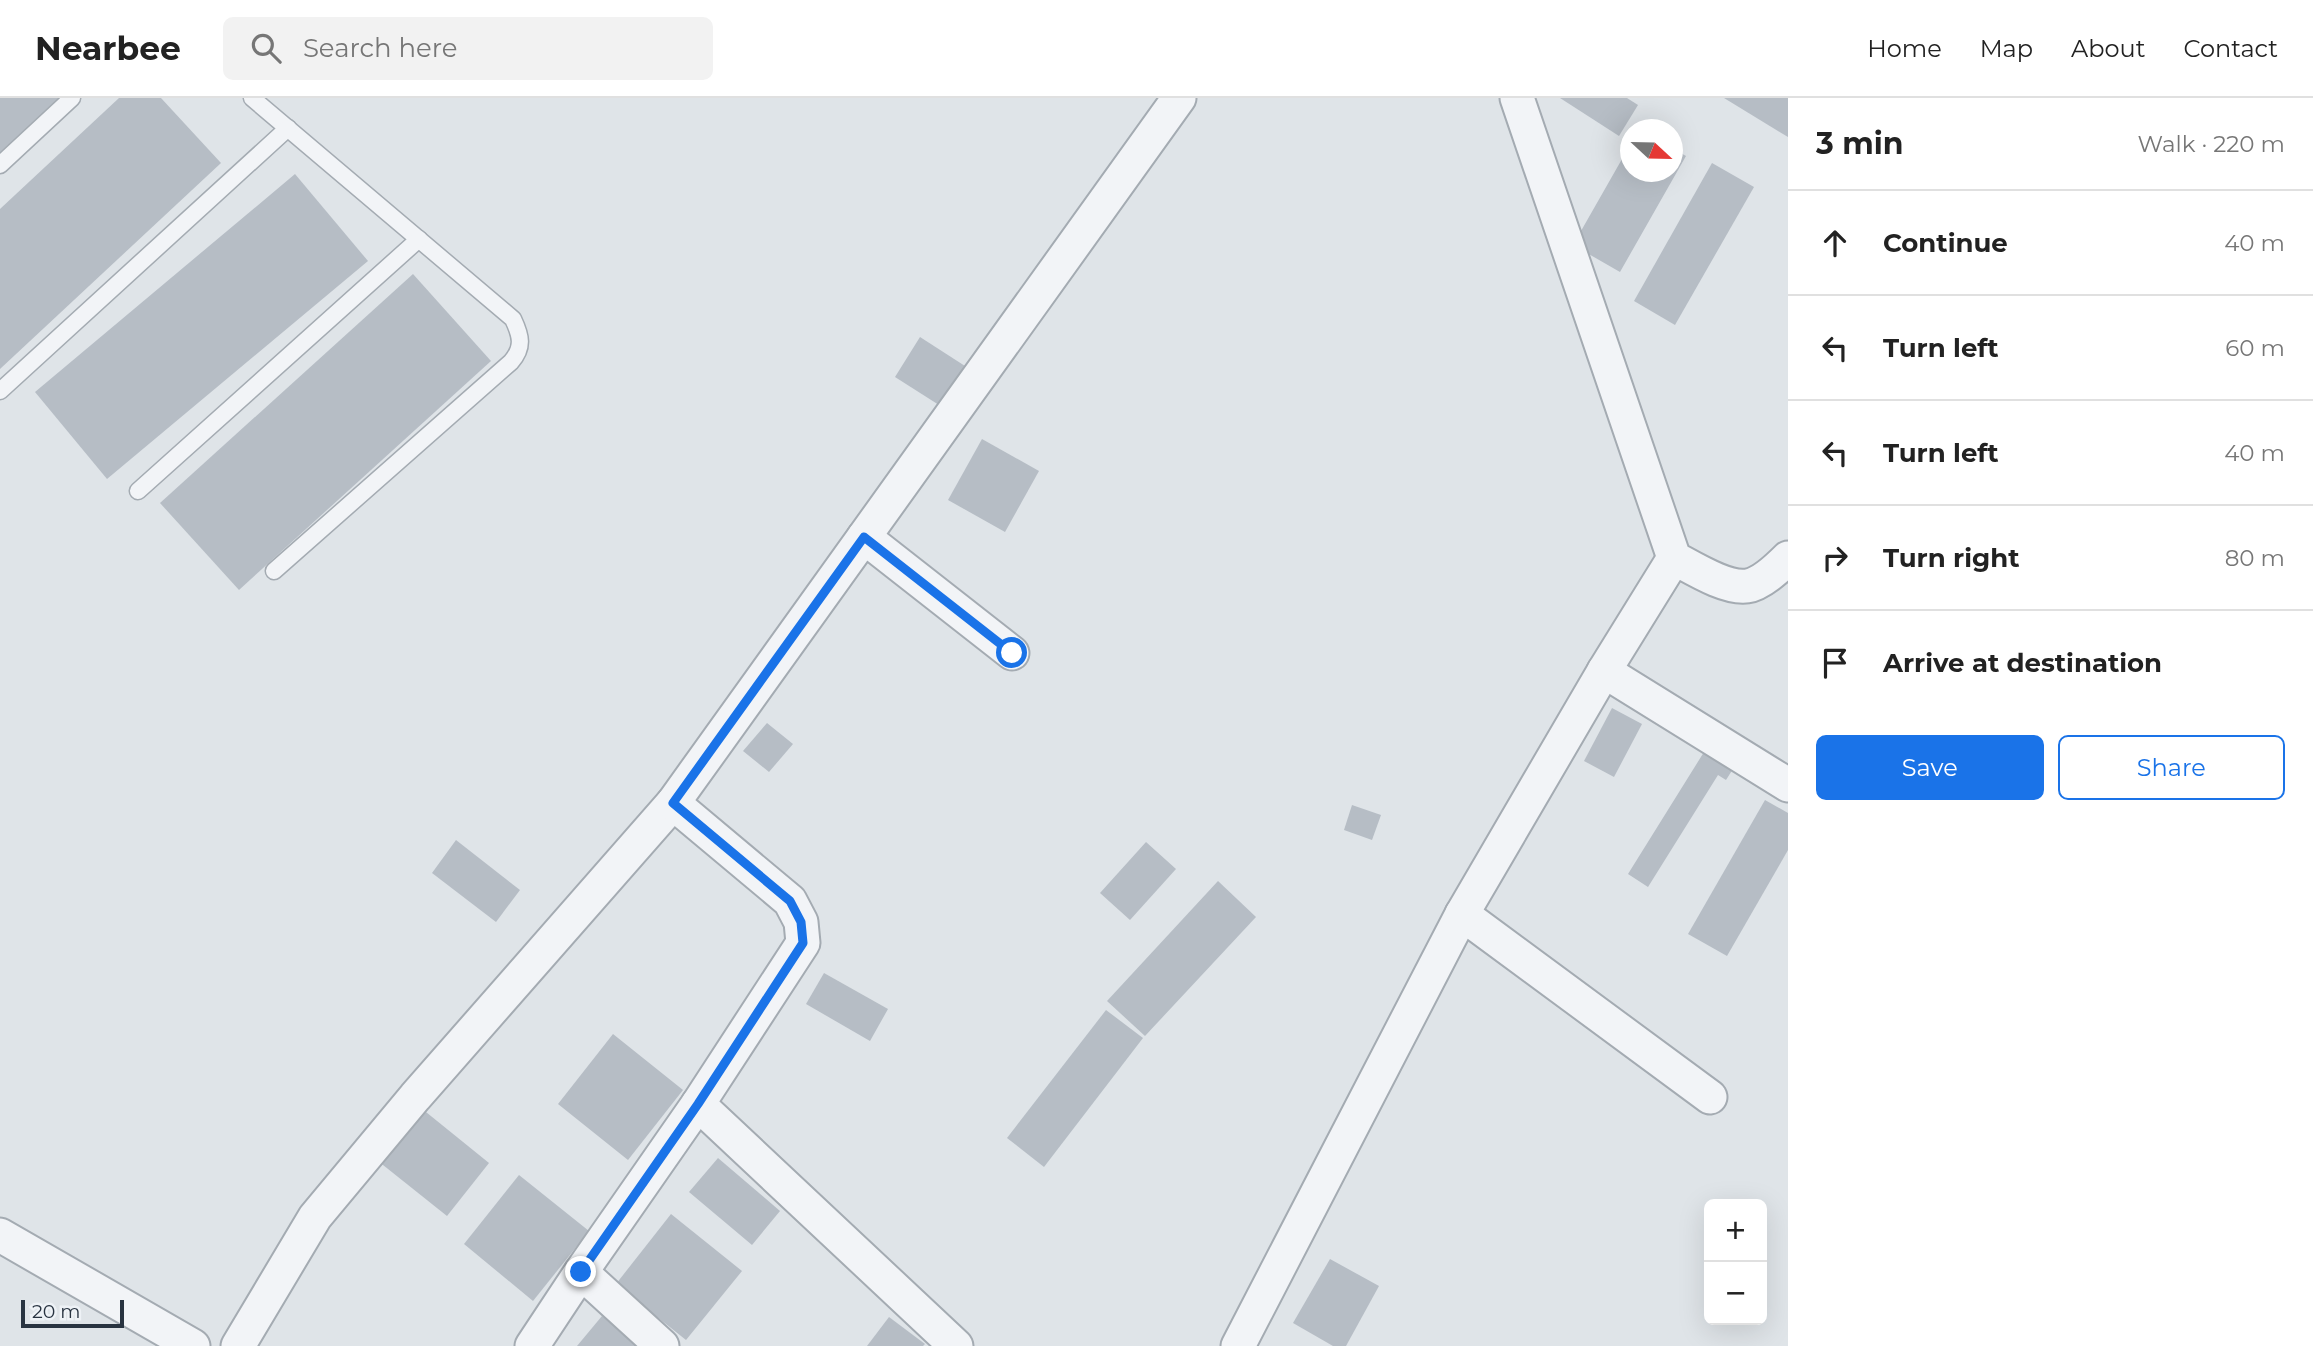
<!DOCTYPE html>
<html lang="en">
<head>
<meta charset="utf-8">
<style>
  :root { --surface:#fff; --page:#f2f2f2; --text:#222; --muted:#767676; --line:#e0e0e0; --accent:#1a73e8 }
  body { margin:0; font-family:Montserrat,sans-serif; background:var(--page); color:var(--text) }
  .controls { position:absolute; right:21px; bottom:21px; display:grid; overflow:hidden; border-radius:10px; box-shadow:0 7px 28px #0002 }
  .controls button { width:63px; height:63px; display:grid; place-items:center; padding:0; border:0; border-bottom:2px solid var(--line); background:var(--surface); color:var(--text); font:35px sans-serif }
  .compass { position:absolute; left:1620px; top:21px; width:63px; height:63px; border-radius:50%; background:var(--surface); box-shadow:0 7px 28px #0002; rotate:112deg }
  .scale { position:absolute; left:21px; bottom:18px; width:103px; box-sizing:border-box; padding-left:7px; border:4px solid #283340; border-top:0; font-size:19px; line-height:24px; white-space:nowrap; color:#283340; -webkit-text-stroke:5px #eef2f6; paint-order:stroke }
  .stop { position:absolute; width:21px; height:21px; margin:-16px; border:5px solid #1a73e8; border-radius:50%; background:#fff }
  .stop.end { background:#1a73e8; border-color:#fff; box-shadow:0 2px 7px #0008 }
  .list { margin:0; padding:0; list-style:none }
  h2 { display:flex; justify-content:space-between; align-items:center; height:91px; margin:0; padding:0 28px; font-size:30px }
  h2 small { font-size:23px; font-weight:400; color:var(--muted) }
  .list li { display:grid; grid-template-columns:46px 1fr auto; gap:21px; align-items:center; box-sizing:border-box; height:105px; padding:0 28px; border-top:2px solid var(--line) }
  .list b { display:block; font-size:26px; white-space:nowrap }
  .list em { font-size:23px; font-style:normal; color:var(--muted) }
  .actions { display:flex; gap:14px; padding:21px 28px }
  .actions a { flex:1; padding:16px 0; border:2px solid var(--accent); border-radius:10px; text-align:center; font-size:24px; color:var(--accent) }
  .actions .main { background:var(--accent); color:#fff }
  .icon { flex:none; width:38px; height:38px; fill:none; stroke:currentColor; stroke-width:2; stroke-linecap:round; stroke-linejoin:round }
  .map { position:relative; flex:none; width:1788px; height:1248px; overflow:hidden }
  header { display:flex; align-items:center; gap:42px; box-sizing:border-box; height:98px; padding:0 35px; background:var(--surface); border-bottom:2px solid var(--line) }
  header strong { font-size:33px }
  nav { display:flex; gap:38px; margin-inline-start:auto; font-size:24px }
  .search { width:490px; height:63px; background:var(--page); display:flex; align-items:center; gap:18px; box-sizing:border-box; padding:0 24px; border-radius:10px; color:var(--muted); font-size:26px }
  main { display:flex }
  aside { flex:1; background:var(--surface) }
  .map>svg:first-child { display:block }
  .building { fill:#b6bdc5 }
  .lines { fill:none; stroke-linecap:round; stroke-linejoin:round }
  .lane-casing { stroke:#a4abb2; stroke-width:19 }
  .street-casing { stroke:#a4abb2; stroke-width:37 }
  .lane { stroke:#f2f4f7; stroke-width:16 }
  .street { stroke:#f2f4f7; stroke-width:33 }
  .route { stroke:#1a73e8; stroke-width:9 }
</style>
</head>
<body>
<header>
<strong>Nearbee</strong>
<div class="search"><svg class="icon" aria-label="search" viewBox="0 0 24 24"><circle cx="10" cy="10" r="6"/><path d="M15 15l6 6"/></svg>Search here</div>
<nav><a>Home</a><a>Map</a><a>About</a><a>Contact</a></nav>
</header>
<main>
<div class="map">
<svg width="1788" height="1248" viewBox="0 0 1788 1248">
  <rect width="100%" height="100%" fill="#dfe4e8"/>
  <g class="building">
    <polygon points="0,0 59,0 0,55"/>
    <polygon points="119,0 161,0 221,65 0,271 0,111"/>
    <polygon points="1560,0 1627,0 1638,7 1619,38"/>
    <polygon points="1724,0 1788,0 1788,39"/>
    <polygon points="1630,47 1630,74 1672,74 1672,50 1686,58 1620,174 1573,147"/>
    <polygon points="1712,65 1754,89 1675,227 1634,203"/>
    <polygon points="295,76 368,163 107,381 35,294"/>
    <polygon points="413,176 491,263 239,492 160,405"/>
    <polygon points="920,239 965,268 939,307 895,279"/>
    <polygon points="982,341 1039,373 1005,434 948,402"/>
    <polygon points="1612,610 1642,626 1614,679 1584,663"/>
    <polygon points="767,625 793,646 769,674 743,653"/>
    <polygon points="1709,646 1738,663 1726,682 1718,677 1648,789 1628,776"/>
    <polygon points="1765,702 1788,715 1788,752 1727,858 1688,836"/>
    <polygon points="1352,707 1381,717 1372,742 1344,732"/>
    <polygon points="456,742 520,792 496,824 432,775"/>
    <polygon points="1146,744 1176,771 1130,822 1100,795"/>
    <polygon points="1218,783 1256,819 1145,938 1107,903"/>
    <polygon points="824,875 888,911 870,943 806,906"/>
    <polygon points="1106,912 1143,940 1044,1069 1007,1040"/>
    <polygon points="613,936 683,992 628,1062 558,1006"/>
    <polygon points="421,1010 489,1065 447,1118 378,1063"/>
    <polygon points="718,1060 780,1113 752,1147 689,1094"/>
    <polygon points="519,1077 589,1133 533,1203 464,1146"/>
    <polygon points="671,1116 742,1173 686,1242 616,1186"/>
    <polygon points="1330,1161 1379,1188 1346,1248 1333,1248 1293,1225"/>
    <polygon points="602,1218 640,1248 577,1248"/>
    <polygon points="889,1219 925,1246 923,1248 867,1248"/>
  </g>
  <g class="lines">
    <g class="lane-casing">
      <g id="lane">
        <path d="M252,0L513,221C521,238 524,249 511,264L274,473"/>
        <polyline points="0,67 72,0"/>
        <polyline points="0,293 288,30"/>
        <polyline points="138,393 419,141"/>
      </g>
    </g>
    <g class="street-casing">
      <g id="street">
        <path d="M1517,0L1674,460C1693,470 1726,491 1747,488C1761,486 1779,469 1788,460"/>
        <polyline points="864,439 1012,555"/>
        <polyline points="1604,573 1788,687"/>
        <polyline points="1462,816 1710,999"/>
        <polyline points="698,1006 956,1248"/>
        <polyline points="0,1137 193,1248"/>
        <polyline points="581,1174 662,1248"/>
        <polyline points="238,1248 315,1119 415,999 673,705 1179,0"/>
        <polyline points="532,1248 581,1174 698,1006 803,845 801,824 790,803 673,705"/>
        <polyline points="1238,1248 1462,816 1604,573 1674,460"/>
      </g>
    </g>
    <use href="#lane" class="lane"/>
    <use href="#street" class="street"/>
  </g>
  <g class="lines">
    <polyline class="route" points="581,1174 698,1006 803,845 801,824 790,803 673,705 864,439 1012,555"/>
  </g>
</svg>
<div class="controls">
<button>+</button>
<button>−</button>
</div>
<svg class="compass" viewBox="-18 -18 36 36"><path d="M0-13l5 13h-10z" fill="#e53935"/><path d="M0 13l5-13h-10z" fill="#767676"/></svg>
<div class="scale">20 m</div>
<div class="stop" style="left:1012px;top:555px"></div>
<div class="stop end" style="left:581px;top:1174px"></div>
</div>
<aside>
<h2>3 min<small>Walk · 220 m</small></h2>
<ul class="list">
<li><svg class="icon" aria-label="ahead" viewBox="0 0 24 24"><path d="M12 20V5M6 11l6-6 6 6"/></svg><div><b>Continue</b></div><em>40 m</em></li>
<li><svg class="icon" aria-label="left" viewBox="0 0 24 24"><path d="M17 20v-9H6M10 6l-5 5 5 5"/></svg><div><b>Turn left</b></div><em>60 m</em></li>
<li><svg class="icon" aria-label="left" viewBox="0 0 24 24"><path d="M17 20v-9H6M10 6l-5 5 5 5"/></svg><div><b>Turn left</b></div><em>40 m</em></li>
<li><svg class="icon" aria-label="right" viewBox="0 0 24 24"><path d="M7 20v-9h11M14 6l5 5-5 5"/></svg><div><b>Turn right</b></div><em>80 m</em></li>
<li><svg class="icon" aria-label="arrive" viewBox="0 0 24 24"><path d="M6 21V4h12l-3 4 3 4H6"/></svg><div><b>Arrive at destination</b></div></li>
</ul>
<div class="actions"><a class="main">Save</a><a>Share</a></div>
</aside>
</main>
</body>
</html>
